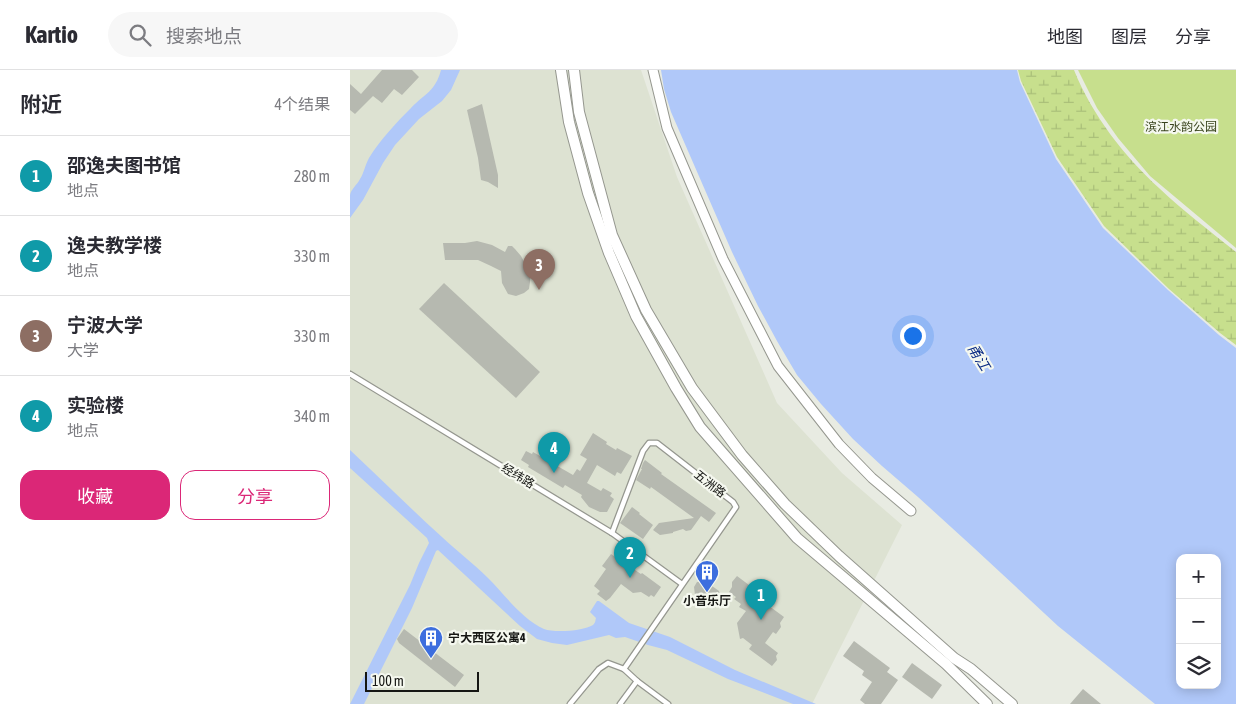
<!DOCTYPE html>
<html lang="zh">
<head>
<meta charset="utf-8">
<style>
  :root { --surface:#fff; --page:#f7f7f7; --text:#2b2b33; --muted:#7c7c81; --line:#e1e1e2; --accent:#db2777 }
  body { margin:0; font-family:"Asap Condensed","Noto Sans SC",sans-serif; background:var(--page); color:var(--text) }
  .controls { position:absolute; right:15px; bottom:15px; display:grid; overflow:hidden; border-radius:10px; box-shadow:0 2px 12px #0003 }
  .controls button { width:45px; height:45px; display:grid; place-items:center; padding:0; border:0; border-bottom:1px solid var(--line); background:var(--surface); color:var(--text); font:25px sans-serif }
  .scale { position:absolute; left:15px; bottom:12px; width:114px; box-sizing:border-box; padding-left:5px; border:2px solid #151613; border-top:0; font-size:14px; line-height:18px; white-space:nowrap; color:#151613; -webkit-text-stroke:4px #f5f8ef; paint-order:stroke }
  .you { position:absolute; left:562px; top:265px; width:18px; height:18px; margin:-12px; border:4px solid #fff; border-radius:50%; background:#1a73e8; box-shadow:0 0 0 8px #1a73e833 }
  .badge { display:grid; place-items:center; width:32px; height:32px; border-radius:50%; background:var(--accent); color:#fff; font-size:16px; font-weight:700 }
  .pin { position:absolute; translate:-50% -41px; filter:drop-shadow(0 1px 2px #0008) }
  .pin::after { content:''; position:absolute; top:26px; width:18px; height:15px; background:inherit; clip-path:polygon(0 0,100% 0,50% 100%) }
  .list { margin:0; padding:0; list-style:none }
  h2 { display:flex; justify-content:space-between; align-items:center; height:65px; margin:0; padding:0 20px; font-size:21px }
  h2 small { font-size:16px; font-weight:400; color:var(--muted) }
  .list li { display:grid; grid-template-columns:32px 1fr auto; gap:15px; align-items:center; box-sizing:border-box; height:80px; padding:0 20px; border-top:1px solid var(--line) }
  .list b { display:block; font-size:19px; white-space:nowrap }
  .list p { margin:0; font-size:16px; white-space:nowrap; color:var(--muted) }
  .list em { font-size:16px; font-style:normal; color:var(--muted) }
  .actions { display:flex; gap:10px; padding:15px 20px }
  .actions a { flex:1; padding:11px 0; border:1px solid var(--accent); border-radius:15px; text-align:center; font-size:18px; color:var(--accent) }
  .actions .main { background:var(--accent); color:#fff }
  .icon { flex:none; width:28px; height:28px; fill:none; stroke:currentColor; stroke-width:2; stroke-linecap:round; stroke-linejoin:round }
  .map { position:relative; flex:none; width:886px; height:634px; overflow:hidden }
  header { display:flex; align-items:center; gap:30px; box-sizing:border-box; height:70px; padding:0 25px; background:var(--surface); border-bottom:1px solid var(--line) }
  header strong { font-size:24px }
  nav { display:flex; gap:28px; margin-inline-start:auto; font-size:18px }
  .search { width:350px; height:45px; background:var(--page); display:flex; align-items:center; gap:12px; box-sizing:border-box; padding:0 18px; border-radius:28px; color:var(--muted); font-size:19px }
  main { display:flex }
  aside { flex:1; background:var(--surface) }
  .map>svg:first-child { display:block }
  .built { fill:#dde2d2 }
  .wetland { fill:url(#wetland-marsh) }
  .park { fill:#c7df8d }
  .water { fill:#b0c8f9; fill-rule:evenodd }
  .building { fill:#b6b9b0 }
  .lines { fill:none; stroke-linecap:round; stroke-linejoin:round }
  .service-casing { stroke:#95978f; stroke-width:7 }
  .minor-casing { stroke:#95978f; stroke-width:11 }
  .tertiary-casing { stroke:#95978f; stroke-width:12 }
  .service { stroke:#fff; stroke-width:4.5 }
  .minor { stroke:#fff; stroke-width:9 }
  .tertiary { stroke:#fff; stroke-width:10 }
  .labels { text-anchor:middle; stroke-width:4.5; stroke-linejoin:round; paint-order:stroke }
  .park-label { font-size:12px; fill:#38431d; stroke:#f5f8ef }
  .street-label { font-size:12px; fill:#151613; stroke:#f5f8ef }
  .poi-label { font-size:12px; font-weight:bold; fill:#151613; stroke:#f5f8ef }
  .water-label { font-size:14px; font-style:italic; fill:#0c2d85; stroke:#f5f8ef }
</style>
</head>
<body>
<header>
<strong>Kartio</strong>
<div class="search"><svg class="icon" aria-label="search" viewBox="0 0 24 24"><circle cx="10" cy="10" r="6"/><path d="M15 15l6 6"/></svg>搜索地点</div>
<nav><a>地图</a><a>图层</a><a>分享</a></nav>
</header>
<main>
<aside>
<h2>附近<small>4个结果</small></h2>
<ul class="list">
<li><span class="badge" style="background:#0f9aa8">1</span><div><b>邵逸夫图书馆</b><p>地点</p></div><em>280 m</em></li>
<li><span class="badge" style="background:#0f9aa8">2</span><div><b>逸夫教学楼</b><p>地点</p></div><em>330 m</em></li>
<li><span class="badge" style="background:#8d6e63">3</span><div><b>宁波大学</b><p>大学</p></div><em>330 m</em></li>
<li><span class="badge" style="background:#0f9aa8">4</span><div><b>实验楼</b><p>地点</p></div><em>340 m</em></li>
</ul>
<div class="actions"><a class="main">收藏</a><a>分享</a></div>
</aside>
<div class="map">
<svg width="886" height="634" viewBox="0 0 886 634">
  <defs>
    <pattern id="wetland-marsh" width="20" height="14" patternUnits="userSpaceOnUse" patternTransform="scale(1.25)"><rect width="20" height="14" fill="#c7df8d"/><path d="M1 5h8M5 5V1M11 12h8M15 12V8" fill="none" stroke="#aabf79"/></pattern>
  </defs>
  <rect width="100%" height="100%" fill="#e8ebe2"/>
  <polygon class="built" points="0,0 291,0 327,107 427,333 492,403 552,455 462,634 0,634"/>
  <path class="wetland" d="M668,0H724C742,45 774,86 809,118C833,141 860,161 886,182V275L870,263L819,219L754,156L707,87L671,11Z"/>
  <polygon class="park" points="728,0 886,0 886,178 800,106 768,68 747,38"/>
  <g class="water">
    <path d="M91,0H110L101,20L92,31L69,49L45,75L33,93L13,130L0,148C0,141 0,132 0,125C1,119 7,115 10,109C14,103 15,95 19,88C30,70 46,53 61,38C75,23 85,22 91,0Z"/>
    <path d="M311,0H667L670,12L706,89L753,158L818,220L869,265L886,278V634H805L708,556L624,478L568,427L532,396L503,369L471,334L447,305L427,271L408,236L382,182L321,42L314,19ZM830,488H867V615H830Z"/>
    <path d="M0,380C31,409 61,439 92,467C107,481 123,493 138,508C155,525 172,549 194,559C204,563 234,561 243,555C246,552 245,551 246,548L240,542L247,531H249L279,553L320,567L385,600L466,634H443L378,609L317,580L298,575L275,567L266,568L259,565L217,575L202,573L187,569L170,556L88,480L86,481L62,538L14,634H0L60,515L69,493L79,473L77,468L0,398Z"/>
  </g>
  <g class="building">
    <polygon points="32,0 62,0 69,7 52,25 44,19 32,33 23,26 5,44 0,40 0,14 11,24"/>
    <polygon points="132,34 148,105 148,118 138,112 131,110 128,88 117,40"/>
    <polygon points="127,171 142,175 155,182 158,176 162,176 165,179 171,186 180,203 180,212 179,219 174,223 166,226 158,224 152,213 151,201 141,196 128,190 95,190 93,173 115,173"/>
    <polygon points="94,213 190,302 166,328 69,239"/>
    <polygon points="243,363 257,372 256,374 266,380 267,378 282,386 271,404 267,402 265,406 247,395 237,413 251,421 253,418 262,423 260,426 264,429 257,442 250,442 239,437 231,427 232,425 215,415 213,418 178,397 179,395 171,390 176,381 182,384 183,382 223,405 227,399 230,401 237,389 230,385"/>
    <polygon points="295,390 312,403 311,404 366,443 359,452 351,446 341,460 336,461 333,459 323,462 323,463 310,465 303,460 309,453 344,448 301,417 300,419 286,410 292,399 291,399 293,393"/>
    <polygon points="282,437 290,443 289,444 303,455 293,469 270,453"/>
    <polygon points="261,484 282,499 282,498 291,504 292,503 311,517 304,527 301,525 299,527 291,522 283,523 271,514 260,528 256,531 247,524 250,521 244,516 256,499 252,496"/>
    <polygon points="387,506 403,518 402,520 408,525 407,527 434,547 430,553 431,557 426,564 423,562 415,573 428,583 426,586 427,590 422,596 399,579 402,575 393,568 390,569 387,553 396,541 389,537 391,534 384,529 386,527 379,522 382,517 382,512"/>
    <polygon points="355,511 369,521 370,526 364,535 359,536 345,525 344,517 347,512"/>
    <polygon points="54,559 114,605 105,617 49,573 47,569"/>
    <polygon points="504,571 540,598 537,602 548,610 531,634 515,634 510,630 522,612 512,605 514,601 493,586"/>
    <polygon points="562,593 592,615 582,629 552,607"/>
    <polygon points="733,619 751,634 720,634"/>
  </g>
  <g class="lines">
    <g class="service-casing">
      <g id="service">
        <polyline points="0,304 262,463 332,514"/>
        <polyline points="262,463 293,381 299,373 307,373 383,432 386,437 274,599"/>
        <polyline points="287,611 318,634"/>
        <polyline points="220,634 249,599 258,593 274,599 287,611 270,634"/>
      </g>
    </g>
    <g class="minor-casing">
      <polyline id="minor" points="303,0 317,58 373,189 428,296 489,374 522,408 561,441"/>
    </g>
    <g class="tertiary-casing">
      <g id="tertiary">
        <polyline points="211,0 219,52 238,123 259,183 286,246 326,318 350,357 447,468 596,594 637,634"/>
        <polyline points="224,0 229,42 262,165 296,240 342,318 392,385 435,434 489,486 604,588 621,599 662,634"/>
      </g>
    </g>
    <use href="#service" class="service"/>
    <use href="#minor" class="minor"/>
    <use href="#tertiary" class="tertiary"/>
  </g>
  <defs>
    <g id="building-pin" transform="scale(1.25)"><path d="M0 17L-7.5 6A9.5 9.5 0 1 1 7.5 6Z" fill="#3d6ede" stroke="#f5f8ef"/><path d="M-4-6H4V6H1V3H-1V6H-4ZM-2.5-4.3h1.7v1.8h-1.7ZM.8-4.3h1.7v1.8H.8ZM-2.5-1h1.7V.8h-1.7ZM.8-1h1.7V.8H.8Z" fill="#fff"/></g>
  </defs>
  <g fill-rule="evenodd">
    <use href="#building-pin" x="357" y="502"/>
    <use href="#building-pin" x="81" y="568"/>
  </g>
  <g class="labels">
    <g class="park-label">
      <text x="831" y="61">滨江水韵公园</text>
    </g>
    <g class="street-label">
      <text transform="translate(168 406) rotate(31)" y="4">经纬路</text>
      <text transform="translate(360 414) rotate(38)" y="4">五洲路</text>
    </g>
    <g class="poi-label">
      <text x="357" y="535">小音乐厅</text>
      <text x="98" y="572" text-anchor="start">宁大西区公寓4</text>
    </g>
    <g class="water-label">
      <text transform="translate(629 287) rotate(58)" y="5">甬江</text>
    </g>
  </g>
</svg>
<div class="controls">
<button>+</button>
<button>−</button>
<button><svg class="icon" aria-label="layers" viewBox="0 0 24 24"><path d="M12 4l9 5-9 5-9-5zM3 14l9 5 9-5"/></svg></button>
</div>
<div class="scale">100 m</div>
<div class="you"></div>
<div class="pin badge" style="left:411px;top:550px;background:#0f9aa8">1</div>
<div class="pin badge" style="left:280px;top:508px;background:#0f9aa8">2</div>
<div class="pin badge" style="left:189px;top:220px;background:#8d6e63">3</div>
<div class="pin badge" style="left:204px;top:403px;background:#0f9aa8">4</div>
</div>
</main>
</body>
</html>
